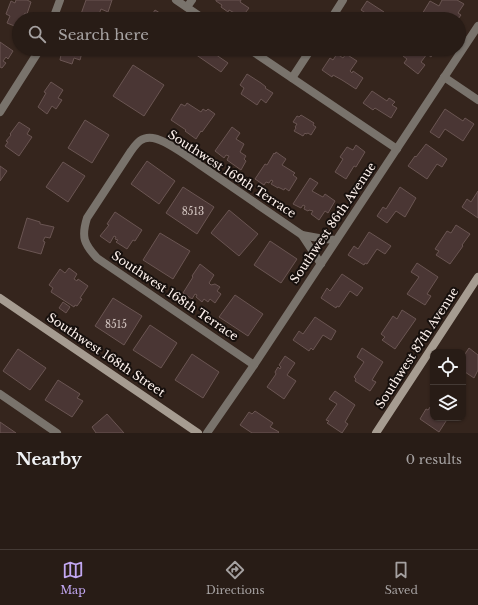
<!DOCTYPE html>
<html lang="en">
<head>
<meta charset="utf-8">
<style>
  :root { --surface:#281c16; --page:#342923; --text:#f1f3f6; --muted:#a5a1a1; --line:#443a35; --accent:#c2a7f2 }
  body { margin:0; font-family:"Libre Baskerville",serif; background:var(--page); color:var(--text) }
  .controls { position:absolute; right:12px; bottom:12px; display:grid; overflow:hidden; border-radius:8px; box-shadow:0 1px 3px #0004 }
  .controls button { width:36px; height:36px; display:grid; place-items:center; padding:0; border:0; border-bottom:1px solid var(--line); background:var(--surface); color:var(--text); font:20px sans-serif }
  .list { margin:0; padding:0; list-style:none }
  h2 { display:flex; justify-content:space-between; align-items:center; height:52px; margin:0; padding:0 16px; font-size:17px }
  h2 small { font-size:13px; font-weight:400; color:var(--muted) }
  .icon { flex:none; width:22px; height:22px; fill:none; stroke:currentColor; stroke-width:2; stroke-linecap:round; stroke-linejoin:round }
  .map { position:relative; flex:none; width:478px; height:433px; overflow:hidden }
  .search { position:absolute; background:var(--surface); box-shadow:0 1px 3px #0004; left:12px; right:12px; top:12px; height:44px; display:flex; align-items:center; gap:10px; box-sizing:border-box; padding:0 14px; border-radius:22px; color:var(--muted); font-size:15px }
  .sheet { height:116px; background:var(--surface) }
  nav { display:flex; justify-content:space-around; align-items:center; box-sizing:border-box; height:56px; border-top:1px solid var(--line); background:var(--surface); font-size:11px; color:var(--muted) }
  nav a { display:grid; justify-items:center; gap:2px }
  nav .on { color:var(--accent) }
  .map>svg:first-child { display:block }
  .building { fill:#4a3634; stroke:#6a5552 }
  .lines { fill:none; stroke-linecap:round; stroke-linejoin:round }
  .street { stroke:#79736c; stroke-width:8 }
  .secondary { stroke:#a69c91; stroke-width:8 }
  .labels { text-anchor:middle; stroke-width:4; stroke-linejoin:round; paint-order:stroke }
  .number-label { font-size:10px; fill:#d1c3bf }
  .street-label { font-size:12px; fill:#fef2ed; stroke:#17100d }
</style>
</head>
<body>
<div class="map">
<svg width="478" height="433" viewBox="0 0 478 433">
  <rect width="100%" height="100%" fill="#35251d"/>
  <g class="building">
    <polygon points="16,0 27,0 31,2 27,14 25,13 22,19 19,19 17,27 7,23 10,16 6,14 11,1 15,3"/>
    <polygon points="86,0 112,0 108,12 101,9 97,19 81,14"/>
    <polygon points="216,0 241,0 240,2 249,8 242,17 229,10 228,12 221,7 222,5 216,1"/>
    <polygon points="442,0 457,0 464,4 458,13 461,15 458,19 419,19 430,1 439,6"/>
    <polygon points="367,1 384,12 379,19 363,19 367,14 361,10"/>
    <polygon points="155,10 163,15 165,17 164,19 149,19"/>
    <polygon points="0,42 13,51 8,59 6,57 3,61 6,63 2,68 0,67"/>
    <polygon points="62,49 83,49 80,60 74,58 72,64 60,60"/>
    <polygon points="199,49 214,49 212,52 228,63 221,72 195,54"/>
    <polygon points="408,49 437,49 431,57 427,54 421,62 425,65 418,74 404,63 407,59 403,56"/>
    <polygon points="337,54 343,58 346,54 357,61 350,71 352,73 353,71 363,78 356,89 342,80 333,75 332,77 322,70 330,58 333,60"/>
    <polygon points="133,65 164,85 144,116 113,96"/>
    <polygon points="247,74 261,83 266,87 265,88 273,93 266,103 261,99 257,105 241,94 244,88 240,85"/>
    <polygon points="51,82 63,90 58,98 62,100 56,109 52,106 47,114 38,107 46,93 44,92"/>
    <polygon points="372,91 387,101 389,98 395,102 392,105 397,108 391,118 375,108 373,110 363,103"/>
    <polygon points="187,103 201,112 203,109 206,111 208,109 215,114 202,132 201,131 196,139 185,131 186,130 171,120 181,104 185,106"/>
    <polygon points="445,109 463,121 465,118 474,124 463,141 445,129 439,138 430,132"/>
    <polygon points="301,115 314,123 313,125 316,127 311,135 308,133 306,134 305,133 303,136 294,131 296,128 295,127 297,124 293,122 297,116 299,117"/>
    <polygon points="85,120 109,135 92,163 68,148"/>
    <polygon points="19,122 30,129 27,134 32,137 19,156 5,146 8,142 6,141 11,135 10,134"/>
    <polygon points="232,127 240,133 236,139 244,144 240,152 246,156 244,159 246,161 241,170 227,160 229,156 226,155 224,158 215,151"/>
    <polygon points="426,144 447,159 442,167 437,164 427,179 408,166 415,156 416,157"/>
    <polygon points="356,145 365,152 356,167 354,166 346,179 335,172 343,159 340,157 347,147 353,150"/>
    <polygon points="276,152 286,159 282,165 295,173 293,175 297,178 289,191 285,188 284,190 278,187 278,188 271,184 273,181 271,180 269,183 266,182 264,185 255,179 265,164 267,165 274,153 275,154"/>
    <polygon points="147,161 175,181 159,204 131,184"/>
    <polygon points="63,162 85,176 68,202 46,187"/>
    <polygon points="0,166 7,171 0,181"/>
    <polygon points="310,178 318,183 312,191 321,196 323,197 325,194 335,201 328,213 325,211 319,220 311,214 313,211 309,210 308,211 304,209 305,206 303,205 301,208 293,204"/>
    <polygon points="183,187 214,207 197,234 166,213"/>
    <polygon points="400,187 416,198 405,217 396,211 387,223 377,216 383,207 386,209"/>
    <polygon points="478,191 478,218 462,207 467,199 471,202"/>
    <polygon points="229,210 258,234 239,256 211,233"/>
    <polygon points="115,212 142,230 135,241 133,240 127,249 116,242 118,240 115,239 116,237 114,236 110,243 100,236 109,225 107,224"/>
    <polygon points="27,218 40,222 40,224 54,227 50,238 45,237 43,241 45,242 41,254 18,248"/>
    <polygon points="456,225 470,234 462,245 463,246 450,264 436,255 439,251 435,249 447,231 451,233"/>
    <polygon points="369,232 391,246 385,254 377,249 367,264 365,263 364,265 348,255 354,246 358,249"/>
    <polygon points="160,233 190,251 173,279 143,260"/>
    <polygon points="270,241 297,259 281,283 254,265"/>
    <polygon points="417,263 438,277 427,294 431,296 425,305 407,294 419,277 411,272"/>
    <polygon points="200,264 214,275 209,283 211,285 215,284 220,287 217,291 221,294 215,303 210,299 208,302 204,299 202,302 196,297 197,295 195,294 192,299 183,293 193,277 192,276"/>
    <polygon points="69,268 77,274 74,279 77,281 78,279 88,286 80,298 82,299 77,306 75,305 74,307 51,292 53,288 49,285 60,269 65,273"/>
    <polygon points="342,274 363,288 357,296 350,291 339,307 337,306 336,308 321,298 327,288 330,291"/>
    <polygon points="235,295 263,314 248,336 219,317"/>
    <polygon points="113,298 142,316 124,345 95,326"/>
    <polygon points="63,302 70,307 66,313 59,308"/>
    <polygon points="402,310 416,319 395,349 382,340 385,337 381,334 393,316 397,319"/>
    <polygon points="315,317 336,331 331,340 323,335 313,350 311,348 309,351 293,340 299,331 303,334"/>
    <polygon points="150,325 177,343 161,368 133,350"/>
    <polygon points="362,348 383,362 372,380 376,382 370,391 355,381 356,379 354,377 364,362 357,357"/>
    <polygon points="469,348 478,355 478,370 474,378 465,372 463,375 463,357"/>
    <polygon points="18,349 46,368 30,390 3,371"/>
    <polygon points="192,354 219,372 203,398 175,380"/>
    <polygon points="285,356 295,363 287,375 296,381 284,399 267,387 276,374 275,372 278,367 280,369 281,367 279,365"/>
    <polygon points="58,380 80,394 77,398 83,401 72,417 45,400"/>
    <polygon points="335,391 355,405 345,422 348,424 342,433 327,423 329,421 326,420 337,404 329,399"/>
    <polygon points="433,403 433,418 448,418 439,432 420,419 426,409 428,410"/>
    <polygon points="255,411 273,423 270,427 279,432 278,433 252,433 240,425 249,412 252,414"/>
    <polygon points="107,414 124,433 96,433 92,427"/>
    <polygon points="0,422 16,433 0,433"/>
  </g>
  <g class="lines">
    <g class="street">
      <polyline points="176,0 204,19"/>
      <polyline points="187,7 192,0"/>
      <polyline points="53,19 60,0"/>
      <polyline points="331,19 343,0"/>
      <polyline points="249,49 397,149"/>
      <polyline points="444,77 478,100"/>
      <polyline points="292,78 311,49"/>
      <polyline points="0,112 40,49"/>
      <polyline points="302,235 321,264"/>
      <path d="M254,365L97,258C84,244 81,237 87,218L131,151C137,143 142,136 153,138C167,140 191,159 203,167C236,190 269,212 302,235L324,239L336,240"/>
      <polyline points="0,394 57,433"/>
      <polyline points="207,433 254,365 478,26"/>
    </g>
    <g class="secondary">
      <polyline points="0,298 198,433"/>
      <polyline points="376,433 478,277"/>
    </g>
  </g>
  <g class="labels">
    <g class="number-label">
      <text x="193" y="215">8513</text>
      <text x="116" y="328">8515</text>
    </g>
    <g class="street-label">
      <text transform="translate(232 174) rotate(33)" y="4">Southwest 169th Terrace</text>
      <text transform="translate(333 223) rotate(-56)" y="4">Southwest 86th Avenue</text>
      <text transform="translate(175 296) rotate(34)" y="4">Southwest 168th Terrace</text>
      <text transform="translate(417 348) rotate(-57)" y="4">Southwest 87th Avenue</text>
      <text transform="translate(106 355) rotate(34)" y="4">Southwest 168th Street</text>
    </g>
  </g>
</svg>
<div class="controls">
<button><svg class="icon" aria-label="locate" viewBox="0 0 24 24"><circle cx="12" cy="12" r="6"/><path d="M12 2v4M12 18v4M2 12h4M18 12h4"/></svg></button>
<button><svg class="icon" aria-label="layers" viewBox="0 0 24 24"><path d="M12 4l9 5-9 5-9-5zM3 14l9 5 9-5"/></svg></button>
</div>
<div class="search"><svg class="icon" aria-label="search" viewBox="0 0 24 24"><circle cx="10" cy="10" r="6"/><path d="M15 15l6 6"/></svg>Search here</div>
</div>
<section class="sheet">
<h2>Nearby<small>0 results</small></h2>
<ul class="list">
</ul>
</section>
<nav>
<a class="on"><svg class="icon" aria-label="map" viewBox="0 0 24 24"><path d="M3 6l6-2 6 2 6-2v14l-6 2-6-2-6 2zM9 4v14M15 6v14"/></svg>Map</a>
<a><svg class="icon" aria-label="directions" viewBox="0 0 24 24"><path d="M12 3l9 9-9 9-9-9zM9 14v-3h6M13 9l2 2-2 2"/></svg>Directions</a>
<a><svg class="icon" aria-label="saved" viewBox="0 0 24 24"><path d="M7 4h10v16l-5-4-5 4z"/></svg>Saved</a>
</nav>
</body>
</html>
